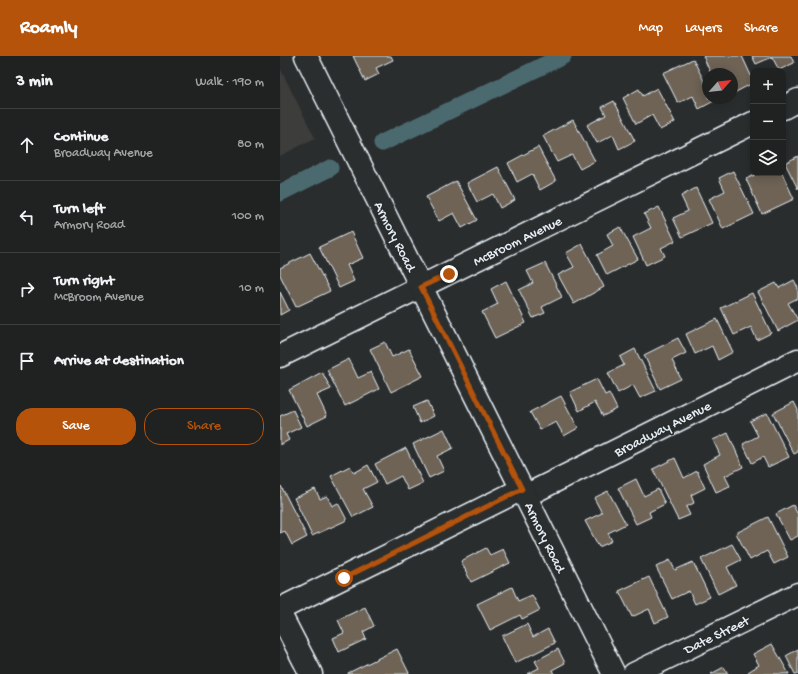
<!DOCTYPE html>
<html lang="en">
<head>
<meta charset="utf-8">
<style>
  :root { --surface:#202222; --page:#282a2a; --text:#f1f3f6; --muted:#a2a4a5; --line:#3d3f40; --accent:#b45309 }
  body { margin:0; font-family:"Gochi Hand",sans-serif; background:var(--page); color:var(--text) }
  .controls { position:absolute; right:12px; top:12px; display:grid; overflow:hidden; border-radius:8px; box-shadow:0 2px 10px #0003 }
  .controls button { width:36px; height:36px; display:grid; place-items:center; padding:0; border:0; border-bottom:1px solid var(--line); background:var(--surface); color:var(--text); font:20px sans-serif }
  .compass { position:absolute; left:422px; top:12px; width:36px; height:36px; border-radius:50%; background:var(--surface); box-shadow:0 2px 10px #0003; rotate:63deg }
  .stop { position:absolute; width:12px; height:12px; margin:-9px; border:3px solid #b45309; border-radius:50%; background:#fff }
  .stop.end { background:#b45309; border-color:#fff; box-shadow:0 1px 4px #0008 }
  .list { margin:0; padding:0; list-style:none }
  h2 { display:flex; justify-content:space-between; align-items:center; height:52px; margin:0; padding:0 16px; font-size:17px }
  h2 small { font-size:13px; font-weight:400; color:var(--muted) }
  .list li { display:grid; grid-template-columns:26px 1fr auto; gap:12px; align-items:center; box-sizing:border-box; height:72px; padding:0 16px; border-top:1px solid var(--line) }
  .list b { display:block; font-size:15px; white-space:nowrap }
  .list p { margin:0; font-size:13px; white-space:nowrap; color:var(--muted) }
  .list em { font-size:13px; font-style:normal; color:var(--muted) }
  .actions { display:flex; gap:8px; padding:12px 16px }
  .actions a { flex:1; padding:9px 0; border:1px solid var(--accent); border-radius:16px; text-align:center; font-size:14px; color:var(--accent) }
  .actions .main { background:var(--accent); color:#fff }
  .icon { flex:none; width:22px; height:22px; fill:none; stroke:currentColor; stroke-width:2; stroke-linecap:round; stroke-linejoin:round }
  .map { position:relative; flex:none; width:518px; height:618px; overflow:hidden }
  header { display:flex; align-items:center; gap:24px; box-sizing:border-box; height:56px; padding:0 20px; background:var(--accent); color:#fff }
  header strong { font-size:19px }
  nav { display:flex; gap:22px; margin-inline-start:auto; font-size:14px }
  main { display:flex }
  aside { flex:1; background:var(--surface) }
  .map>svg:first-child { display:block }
  .built { fill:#3e3e3a }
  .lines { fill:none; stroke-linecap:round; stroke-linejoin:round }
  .canal { stroke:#4c6a6f; stroke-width:17 }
  .building { fill:#6e6455; stroke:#e8f1f8 }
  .minor-casing { stroke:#e8f1f8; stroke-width:25 }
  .major-casing { stroke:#e8f1f8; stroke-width:25 }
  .minor { stroke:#2a2d2e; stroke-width:22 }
  .major { stroke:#2a2d2e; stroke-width:22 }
  .route { stroke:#b45309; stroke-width:5 }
  .labels { text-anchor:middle; stroke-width:3.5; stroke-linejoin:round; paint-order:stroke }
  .street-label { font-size:14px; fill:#e8f1f8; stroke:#2a2d2e }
</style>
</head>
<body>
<header>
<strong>Roamly</strong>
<nav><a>Map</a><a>Layers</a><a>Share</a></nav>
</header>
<main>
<aside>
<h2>3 min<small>Walk · 190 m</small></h2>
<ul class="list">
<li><svg class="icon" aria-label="ahead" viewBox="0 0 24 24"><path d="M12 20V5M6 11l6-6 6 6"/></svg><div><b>Continue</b><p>Broadway Avenue</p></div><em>80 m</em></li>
<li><svg class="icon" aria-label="left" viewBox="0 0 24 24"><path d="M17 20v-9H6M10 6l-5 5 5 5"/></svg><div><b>Turn left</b><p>Armory Road</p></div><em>100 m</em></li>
<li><svg class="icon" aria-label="right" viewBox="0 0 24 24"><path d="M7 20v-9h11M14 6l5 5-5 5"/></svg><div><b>Turn right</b><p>McBroom Avenue</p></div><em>10 m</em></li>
<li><svg class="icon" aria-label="arrive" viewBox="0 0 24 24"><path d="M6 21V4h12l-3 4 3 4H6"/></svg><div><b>Arrive at destination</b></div></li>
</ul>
<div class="actions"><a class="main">Save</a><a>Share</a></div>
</aside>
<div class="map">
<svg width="518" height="618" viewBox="0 0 518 618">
  <rect width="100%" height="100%" fill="#2a2d2e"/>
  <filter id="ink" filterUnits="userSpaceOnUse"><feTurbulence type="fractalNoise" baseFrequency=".025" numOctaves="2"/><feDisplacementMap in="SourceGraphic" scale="8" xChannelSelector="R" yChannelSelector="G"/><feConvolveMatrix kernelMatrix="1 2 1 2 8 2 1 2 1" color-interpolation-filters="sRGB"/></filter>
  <g filter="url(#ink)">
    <polygon class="built" points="0,12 35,82 0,100"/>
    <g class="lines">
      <g class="canal">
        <polyline points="102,87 283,0"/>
        <polyline points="0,137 50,112"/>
      </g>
    </g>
    <g class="building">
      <polygon points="73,0 111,0 113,4 96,12 99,18 85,25"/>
      <polygon points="423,0 462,0 473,24 473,27 454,37 452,33 452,18 431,18"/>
      <polygon points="472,0 511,0 514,7 499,14 492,1 476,8"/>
      <polygon points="413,3 428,33 428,42 432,42 434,45 419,53 413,40 398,47 383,17"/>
      <polygon points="377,32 395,66 380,74 372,59 356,68 343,42 359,33 363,40"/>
      <polygon points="334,45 355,85 339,93 333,79 317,87 307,69 326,59 322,51"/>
      <polygon points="293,64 315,105 300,113 292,99 277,106 263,80"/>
      <polygon points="258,91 276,125 260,134 252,118 237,126 228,107"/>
      <polygon points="518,100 518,133 505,107"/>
      <polygon points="218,111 235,144 220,152 213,138 197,146 187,127"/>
      <polygon points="453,115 474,158 443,173 429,143 445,135 439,122"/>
      <polygon points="479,117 502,117 514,143 482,158 466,123"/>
      <polygon points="176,125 197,164 182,172 174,157 159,165 146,141"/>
      <polygon points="416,132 432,167 402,181 393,162 408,155 401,140"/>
      <polygon points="379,151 395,185 381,192 385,200 366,209 353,181 371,172 364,158"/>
      <polygon points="340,171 358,203 327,219 317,199 333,190 327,178"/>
      <polygon points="71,176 83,202 67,209 74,225 59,232 39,191"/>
      <polygon points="302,188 324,231 294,248 278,219 294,211 286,197"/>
      <polygon points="30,197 50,235 16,251 0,219 0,212"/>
      <polygon points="265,207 282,241 262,251 265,257 253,262 239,234 253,227 247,215"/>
      <polygon points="514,224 518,232 518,242 508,247 518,264 498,275 478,236 496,227 499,232"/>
      <polygon points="226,225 246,267 215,282 202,256 218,248 211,233"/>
      <polygon points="0,236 9,254 0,259"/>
      <polygon points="472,237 491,277 477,284 471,271 454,279 441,252"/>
      <polygon points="437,263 453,296 438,304 432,290 415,298 406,278"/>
      <polygon points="398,282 406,297 392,304 401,323 380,333 364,299"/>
      <polygon points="105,286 112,301 129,293 143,320 111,336 90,293"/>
      <polygon points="355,293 376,335 360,342 353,329 338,337 328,317 344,309 340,301"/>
      <polygon points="69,303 78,322 91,316 99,333 65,350 47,314"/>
      <polygon points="42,316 51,333 37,339 47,360 27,370 9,334"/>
      <polygon points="317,323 325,339 329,337 337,353 323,360 315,346 299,355 290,336"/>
      <polygon points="281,340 298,372 284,380 276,366 260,374 250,356"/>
      <polygon points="147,345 154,360 140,367 133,351"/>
      <polygon points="514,346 518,354 518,396 514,398 493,357"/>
      <polygon points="13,354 21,371 6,378 9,384 0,389 0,360"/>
      <polygon points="487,357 509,401 488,411 483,401 472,407 463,388 478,380 470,365"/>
      <polygon points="164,373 173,392 157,400 164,415 149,422 133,388"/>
      <polygon points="448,377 463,411 445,420 450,430 436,436 423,408 440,399 433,384"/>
      <polygon points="126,392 143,427 128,434 121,420 105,428 95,408"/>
      <polygon points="395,402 404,422 417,415 425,432 411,439 414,447 406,451 410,459 398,464 373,413"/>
      <polygon points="88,409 97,426 83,433 93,451 73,461 51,420 70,410 74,417"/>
      <polygon points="356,423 364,440 378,433 385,448 369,456 371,461 356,468 338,432"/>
      <polygon points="1,430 27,481 12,489 5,475 0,477 0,431"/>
      <polygon points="35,433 40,443 47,440 52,450 58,447 67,464 32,480 14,442"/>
      <polygon points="328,435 346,468 328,477 332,485 319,491 305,465 322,457 314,442"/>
      <polygon points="513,449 517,457 518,457 518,480 510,484 496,458"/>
      <polygon points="488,461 508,501 494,508 487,495 470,504 456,477"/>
      <polygon points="452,488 461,504 447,511 456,529 438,538 421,503"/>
      <polygon points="206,492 210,499 223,493 230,507 191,526 181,505"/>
      <polygon points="390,504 395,514 413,506 430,541 415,548 409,535 392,543 376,511"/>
      <polygon points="369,521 388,561 375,567 369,553 352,561 339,535"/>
      <polygon points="232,531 238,545 252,539 260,554 242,563 240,559 210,574 197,548"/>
      <polygon points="85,551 94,570 83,576 86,583 59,596 53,582 64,577 58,564"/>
      <polygon points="247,568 253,581 268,573 275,587 235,607 222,580"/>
      <polygon points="492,588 509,618 469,618 468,616 479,609 473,598"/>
      <polygon points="117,593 129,617 127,618 68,618 68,617"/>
      <polygon points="278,593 285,607 272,614 274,618 247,618 259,612 255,605"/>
      <polygon points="518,593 518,618 515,618 506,600"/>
      <polygon points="444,611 448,618 431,618"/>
    </g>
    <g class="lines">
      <g class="minor-casing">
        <g id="minor">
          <polyline points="503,52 518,44"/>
          <polyline points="0,300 473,67"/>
          <polyline points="245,440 518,304"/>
          <polyline points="0,553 242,433"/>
          <polyline points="0,558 31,618"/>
          <polyline points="354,618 518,538"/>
        </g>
      </g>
      <g class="major-casing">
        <polyline id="major" points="26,0 334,618"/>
      </g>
      <use href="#minor" class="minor"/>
      <use href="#major" class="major"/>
    </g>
  </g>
  <g class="lines" filter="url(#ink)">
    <polyline class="route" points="64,522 242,433 141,231 169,218"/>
  </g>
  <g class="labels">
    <g class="street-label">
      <text transform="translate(116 180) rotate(63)" y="5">Armory Road</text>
      <text transform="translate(237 184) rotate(-26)" y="5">McBroom Avenue</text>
      <text transform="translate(382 372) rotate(-27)" y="5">Broadway Avenue</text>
      <text transform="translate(266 481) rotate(64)" y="5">Armory Road</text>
      <text transform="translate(436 578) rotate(-26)" y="5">Date Street</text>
    </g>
  </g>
</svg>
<div class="controls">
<button>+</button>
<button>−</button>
<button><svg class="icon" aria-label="layers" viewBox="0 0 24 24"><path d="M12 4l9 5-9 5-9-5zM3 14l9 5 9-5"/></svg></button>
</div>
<svg class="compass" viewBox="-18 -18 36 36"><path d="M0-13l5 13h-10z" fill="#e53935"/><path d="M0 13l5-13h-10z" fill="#a2a4a5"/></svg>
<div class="stop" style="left:64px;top:522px"></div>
<div class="stop end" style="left:169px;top:218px"></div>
</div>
</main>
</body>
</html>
